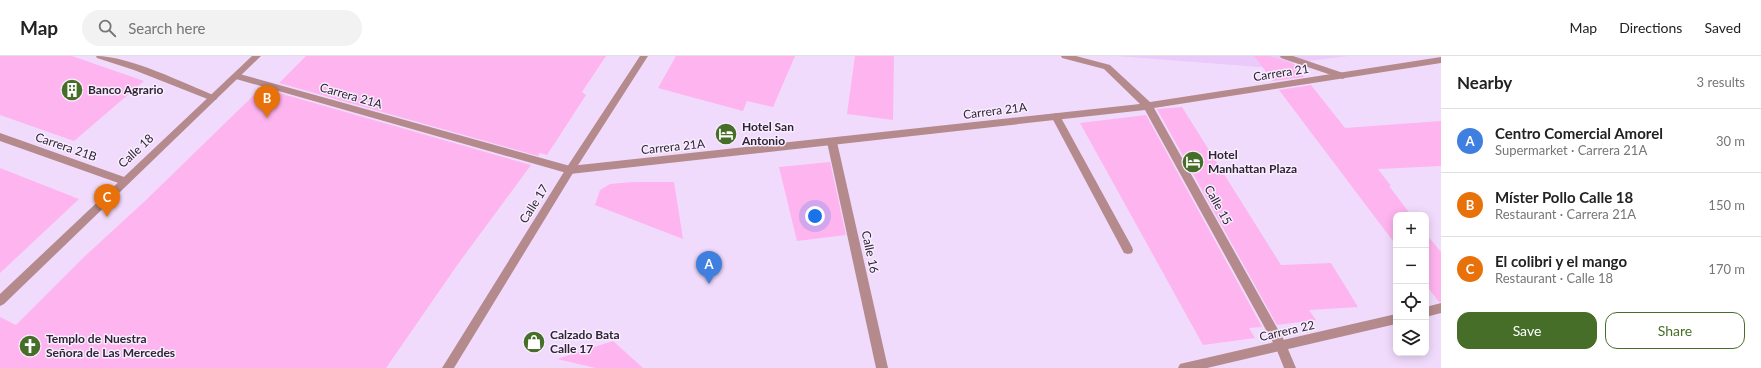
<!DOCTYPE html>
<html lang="en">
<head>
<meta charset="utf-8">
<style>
  :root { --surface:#fff; --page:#f2f2f2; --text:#222; --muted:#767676; --line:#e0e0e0; --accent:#466e29 }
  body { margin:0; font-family:Lato,sans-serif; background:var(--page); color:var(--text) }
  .controls { position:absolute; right:12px; bottom:12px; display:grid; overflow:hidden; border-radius:8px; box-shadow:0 2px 10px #0003 }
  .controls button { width:36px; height:36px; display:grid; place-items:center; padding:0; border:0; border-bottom:1px solid var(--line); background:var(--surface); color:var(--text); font:20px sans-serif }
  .you { position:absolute; left:815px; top:160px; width:14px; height:14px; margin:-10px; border:3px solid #fff; border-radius:50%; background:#1a73e8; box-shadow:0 0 0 6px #1a73e833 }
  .badge { display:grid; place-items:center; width:26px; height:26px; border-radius:50%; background:var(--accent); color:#fff; font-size:13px; font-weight:700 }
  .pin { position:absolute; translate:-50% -33px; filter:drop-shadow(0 1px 2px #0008) }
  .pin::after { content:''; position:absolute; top:21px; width:14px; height:12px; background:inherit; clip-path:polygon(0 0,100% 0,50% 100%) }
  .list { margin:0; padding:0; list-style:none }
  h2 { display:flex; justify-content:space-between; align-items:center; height:52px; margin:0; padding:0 16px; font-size:17px }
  h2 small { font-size:13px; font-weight:400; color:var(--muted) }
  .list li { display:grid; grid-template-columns:26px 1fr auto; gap:12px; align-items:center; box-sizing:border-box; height:64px; padding:0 16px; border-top:1px solid var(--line) }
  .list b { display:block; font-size:15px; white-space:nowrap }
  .list p { margin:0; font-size:13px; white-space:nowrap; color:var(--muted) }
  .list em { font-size:13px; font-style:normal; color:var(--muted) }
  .actions { display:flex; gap:8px; padding:12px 16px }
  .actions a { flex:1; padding:9px 0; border:1px solid var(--accent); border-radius:12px; text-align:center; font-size:14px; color:var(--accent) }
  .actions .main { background:var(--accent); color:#fff }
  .icon { flex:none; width:22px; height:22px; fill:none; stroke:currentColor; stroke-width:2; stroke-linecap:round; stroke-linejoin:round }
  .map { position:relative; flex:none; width:1441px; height:312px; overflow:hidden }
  header { display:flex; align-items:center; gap:24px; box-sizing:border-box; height:56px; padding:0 20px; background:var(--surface); border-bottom:1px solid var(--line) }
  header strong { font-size:19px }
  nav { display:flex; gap:22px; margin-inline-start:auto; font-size:14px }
  .search { width:280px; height:36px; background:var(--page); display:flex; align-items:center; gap:10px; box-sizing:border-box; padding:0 14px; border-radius:22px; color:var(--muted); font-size:15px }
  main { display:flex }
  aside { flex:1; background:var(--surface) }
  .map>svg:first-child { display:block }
  .built { fill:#eacafa }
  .building { fill:#feb4ef }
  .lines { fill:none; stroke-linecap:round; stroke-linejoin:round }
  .service { fill:#b48a8d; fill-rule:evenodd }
  .pedestrian { fill:#b48a8d; fill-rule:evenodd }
  .minor { fill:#b48a8d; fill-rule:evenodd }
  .tertiary { fill:#b48a8d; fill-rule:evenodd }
  .labels { text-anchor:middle; stroke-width:3; stroke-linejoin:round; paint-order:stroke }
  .street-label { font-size:12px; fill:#2f2534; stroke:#f8edfe }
  .poi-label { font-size:12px; font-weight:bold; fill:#2f2534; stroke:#f8edfe; text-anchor:start }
</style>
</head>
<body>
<header>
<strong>Map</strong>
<div class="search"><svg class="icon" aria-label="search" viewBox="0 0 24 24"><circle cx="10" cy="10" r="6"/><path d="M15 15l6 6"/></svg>Search here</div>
<nav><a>Map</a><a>Directions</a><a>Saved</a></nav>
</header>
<main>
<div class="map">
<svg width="1441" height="312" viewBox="0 0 1441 312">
  <rect width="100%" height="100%" fill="#f1dbfc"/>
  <polygon class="built" points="1116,0 1348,0 1259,11"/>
  <g class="building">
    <polygon points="0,0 72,0 144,25 74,85 0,59"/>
    <polygon points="306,0 606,0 582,36 586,39 547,99 540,97 538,100 279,27"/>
    <polygon points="676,0 795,0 773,51 747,45 743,55 658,32"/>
    <polygon points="855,0 894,0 893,64 847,58"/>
    <polygon points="1254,0 1269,0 1294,8 1304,21 1273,25"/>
    <polygon points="1311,29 1345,72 1441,65 1441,110 1378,113 1391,130 1389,130 1411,159 1396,159 1396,189 1279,34"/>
    <polygon points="272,35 531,109 458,208 386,312 0,312 0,261 16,269 84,201 146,144 257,36 267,39"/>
    <polygon points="1182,51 1281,209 1331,207 1358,251 1309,254 1316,264 1277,269 1157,53"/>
    <polygon points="1146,59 1262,271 1249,272 1255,282 1203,289 1080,67"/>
    <polygon points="830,106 846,179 797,185 779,111"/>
    <polygon points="0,112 79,143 0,217"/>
    <polygon points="633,126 674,126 683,183 595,149 600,134 610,128"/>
    <polygon points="1426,178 1441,196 1441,246 1439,246 1426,229"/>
    <polygon points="613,285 643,312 596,312 557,303"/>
  </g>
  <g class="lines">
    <g class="service">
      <polygon points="1280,0 1293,0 1346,18 1347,20 1343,23 1340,22 1281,2"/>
      <polygon points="1056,57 1059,58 1132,191 1133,194 1132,197 1128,198 1124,197 1051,60"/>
    </g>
    <path class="pedestrian" d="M96,0C130,0 183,27 216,40L217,42L216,44H210L134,14L97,2Z"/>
    <g class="minor">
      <polygon points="1061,0 1076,0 1110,9 1150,46 1441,1 1441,7 1154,52 1285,286 1296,312 1284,312 1276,292 1145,54 570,118 236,23 232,20 236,17 570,110 1140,48 1104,13 1062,2"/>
      <polygon points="0,77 127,122 129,125 124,129 0,85"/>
    </g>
    <g class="tertiary">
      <polygon points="252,0 261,0 4,248 0,250 0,238"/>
      <polygon points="640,0 648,0 573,117 454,312 442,312 567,111"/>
      <polygon points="832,82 837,86 888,312 876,312 827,86"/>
      <polygon points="1441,247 1441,257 1426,261 1426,251"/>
      <polygon points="1396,258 1396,268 1207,312 1178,312 1180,308 1184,307"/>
    </g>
  </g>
  <defs>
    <g id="building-disc" transform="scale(1.15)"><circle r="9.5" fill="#466e29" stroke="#f8edfe"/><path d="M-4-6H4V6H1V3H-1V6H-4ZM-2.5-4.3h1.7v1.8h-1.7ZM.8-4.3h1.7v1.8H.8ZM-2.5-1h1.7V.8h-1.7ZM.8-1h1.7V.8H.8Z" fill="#fff"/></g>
    <g id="hotel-disc" transform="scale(1.15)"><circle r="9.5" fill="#466e29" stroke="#f8edfe"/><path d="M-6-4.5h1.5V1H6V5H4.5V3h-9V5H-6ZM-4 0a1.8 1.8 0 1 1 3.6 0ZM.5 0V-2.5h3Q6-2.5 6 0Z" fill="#fff"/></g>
    <g id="shop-disc" transform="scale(1.15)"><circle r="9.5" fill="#466e29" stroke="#f8edfe"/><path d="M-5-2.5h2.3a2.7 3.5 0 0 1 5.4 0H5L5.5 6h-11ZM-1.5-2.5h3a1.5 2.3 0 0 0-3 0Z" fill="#fff"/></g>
    <g id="church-disc" transform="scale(1.15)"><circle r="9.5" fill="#466e29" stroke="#f8edfe"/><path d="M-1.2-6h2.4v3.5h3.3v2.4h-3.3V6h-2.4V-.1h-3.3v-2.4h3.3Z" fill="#fff"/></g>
  </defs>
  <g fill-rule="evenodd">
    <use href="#building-disc" x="72" y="34"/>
    <use href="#hotel-disc" x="726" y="78"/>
    <use href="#hotel-disc" x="1193" y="106"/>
    <use href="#shop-disc" x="534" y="286"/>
    <use href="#church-disc" x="30" y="290"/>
  </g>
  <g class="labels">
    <g class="street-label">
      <text transform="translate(1281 17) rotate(-9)" y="4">Carrera 21</text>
      <text transform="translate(351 40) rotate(16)" y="4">Carrera 21A</text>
      <text transform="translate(995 55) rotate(-7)" y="4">Carrera 21A</text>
      <text transform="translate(66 91) rotate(19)" y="4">Carrera 21B</text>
      <text transform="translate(673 91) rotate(-6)" y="4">Carrera 21A</text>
      <text transform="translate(136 95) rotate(-43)" y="4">Calle 18</text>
      <text transform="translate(534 148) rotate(-58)" y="4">Calle 17</text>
      <text transform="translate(1218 149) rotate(61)" y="4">Calle 15</text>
      <text transform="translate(870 196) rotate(78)" y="4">Calle 16</text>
      <text transform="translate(1287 275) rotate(-13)" y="4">Carrera 22</text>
    </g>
    <g class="poi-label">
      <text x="88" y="38">Banco Agrario</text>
      <text x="742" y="75">Hotel San<tspan x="742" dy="14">Antonio</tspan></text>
      <text x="1208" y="103">Hotel<tspan x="1208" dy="14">Manhattan Plaza</tspan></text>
      <text x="550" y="283">Calzado Bata<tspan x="550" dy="14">Calle 17</tspan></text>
      <text x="46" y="287">Templo de Nuestra<tspan x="46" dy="14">Señora de Las Mercedes</tspan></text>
    </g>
  </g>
</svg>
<div class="controls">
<button>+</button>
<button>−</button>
<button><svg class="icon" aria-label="locate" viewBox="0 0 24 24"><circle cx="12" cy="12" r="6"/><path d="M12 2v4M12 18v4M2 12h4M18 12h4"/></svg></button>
<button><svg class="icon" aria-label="layers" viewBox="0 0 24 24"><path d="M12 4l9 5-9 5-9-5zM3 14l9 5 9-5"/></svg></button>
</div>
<div class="you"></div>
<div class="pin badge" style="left:709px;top:228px;background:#3f7fe0">A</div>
<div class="pin badge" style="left:267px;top:62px;background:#e8710a">B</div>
<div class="pin badge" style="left:107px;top:161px;background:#e8710a">C</div>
</div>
<aside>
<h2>Nearby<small>3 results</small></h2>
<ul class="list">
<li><span class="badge" style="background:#3f7fe0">A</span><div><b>Centro Comercial Amorel</b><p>Supermarket · Carrera 21A</p></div><em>30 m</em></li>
<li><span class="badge" style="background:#e8710a">B</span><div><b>Míster Pollo Calle 18</b><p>Restaurant · Carrera 21A</p></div><em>150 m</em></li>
<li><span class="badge" style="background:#e8710a">C</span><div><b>El colibri y el mango</b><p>Restaurant · Calle 18</p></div><em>170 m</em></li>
</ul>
<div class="actions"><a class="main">Save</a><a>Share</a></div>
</aside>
</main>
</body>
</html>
